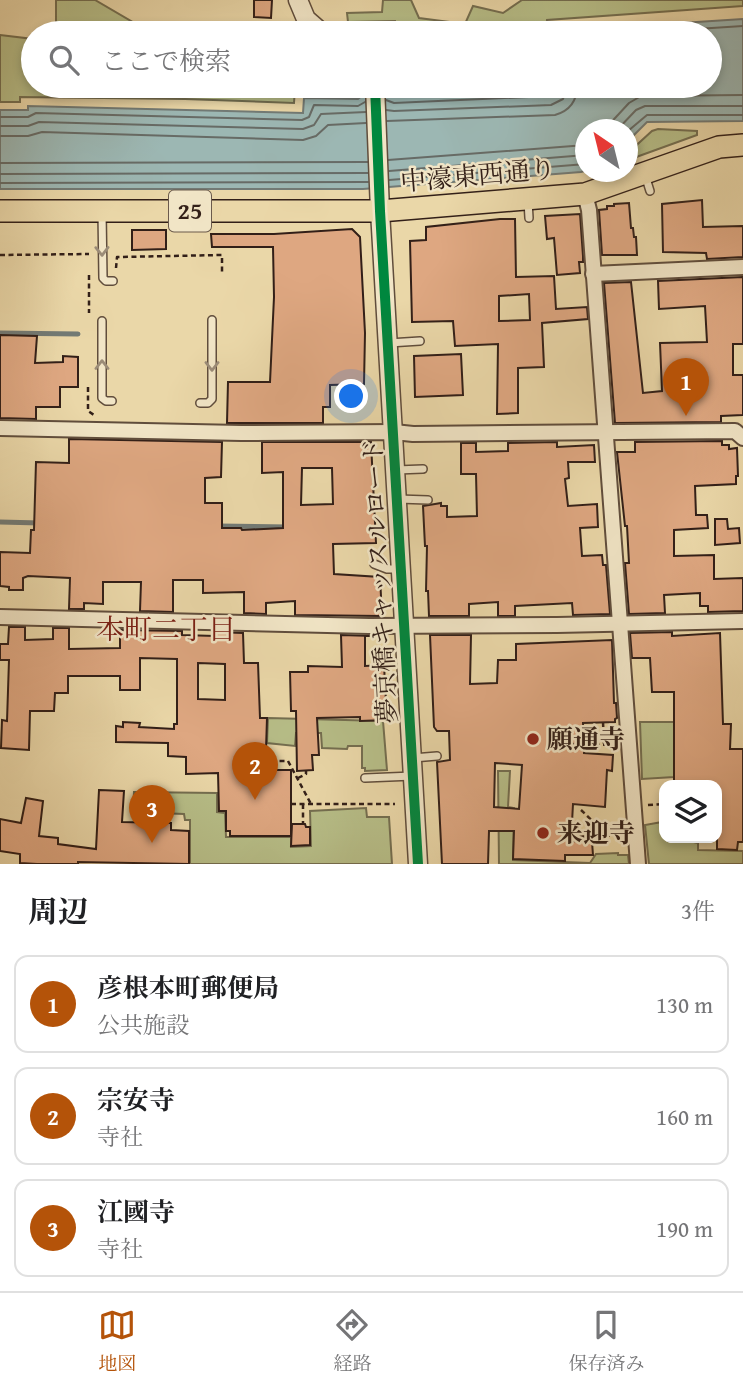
<!DOCTYPE html>
<html lang="ja">
<head>
<meta charset="utf-8">
<style>
  :root { --surface:#fff; --page:#f2f2f2; --text:#202124; --muted:#757577; --line:#e0e0e0; --accent:#b45309 }
  body { margin:0; font-family:"Gentium Book Plus","Noto Serif JP",serif; background:var(--page); color:var(--text) }
  .controls { position:absolute; right:21px; bottom:21px; display:grid; overflow:hidden; border-radius:14px; box-shadow:0 4px 10px #0003 }
  .controls button { width:63px; height:63px; display:grid; place-items:center; padding:0; border:0; border-bottom:2px solid var(--line); background:var(--surface); color:var(--text); font:35px sans-serif }
  .compass { position:absolute; left:575px; top:119px; width:63px; height:63px; border-radius:50%; background:var(--surface); box-shadow:0 4px 10px #0003; rotate:325deg }
  .you { position:absolute; left:352px; top:397px; width:24px; height:24px; margin:-18px; border:5px solid #fff; border-radius:50%; background:#1a73e8; box-shadow:0 0 0 10px #1a73e833 }
  .badge { display:grid; place-items:center; width:46px; height:46px; border-radius:50%; background:var(--accent); color:#fff; font-size:23px; font-weight:700 }
  .pin { position:absolute; translate:-50% -58px; filter:drop-shadow(0 2px 4px #0008) }
  .pin::after { content:''; position:absolute; top:37px; width:24px; height:21px; background:inherit; clip-path:polygon(0 0,100% 0,50% 100%) }
  .list { margin:0; padding:0; list-style:none }
  h2 { display:flex; justify-content:space-between; align-items:center; height:91px; margin:0; padding:0 28px; font-size:30px }
  h2 small { font-size:23px; font-weight:400; color:var(--muted) }
  .list li { display:grid; grid-template-columns:46px 1fr auto; gap:21px; align-items:center; box-sizing:border-box; height:98px; margin:0 14px 14px; padding:0 14px; border:2px solid var(--line); border-radius:14px }
  .list b { display:block; font-size:26px; white-space:nowrap }
  .list p { margin:0; font-size:23px; white-space:nowrap; color:var(--muted) }
  .list em { font-size:23px; font-style:normal; color:var(--muted) }
  .icon { flex:none; width:38px; height:38px; fill:none; stroke:currentColor; stroke-width:2; stroke-linecap:round; stroke-linejoin:round }
  .map { position:relative; flex:none; width:743px; height:864px; overflow:hidden }
  .search { position:absolute; background:var(--surface); box-shadow:0 4px 10px #0003; left:21px; right:21px; top:21px; height:77px; display:flex; align-items:center; gap:18px; box-sizing:border-box; padding:0 24px; border-radius:38px; color:var(--muted); font-size:26px }
  .sheet { height:427px; background:var(--surface) }
  nav { display:flex; justify-content:space-around; align-items:center; box-sizing:border-box; height:98px; border-top:2px solid var(--line); background:var(--surface); font-size:19px; color:var(--muted) }
  nav a { display:grid; justify-items:center; gap:4px }
  nav .on { color:var(--accent) }
  .map>svg:first-child { display:block }
  .green { fill:#b7be88; stroke:#746e50; stroke-width:2 }
  .water { fill:#9cb7b3; stroke:#727a75; stroke-width:2 }
  .lines { fill:none; stroke-linecap:round; stroke-linejoin:round }
  .shore { stroke:#676b66; stroke-width:2 }
  .stream { stroke:#727a75; stroke-width:5 }
  .building { fill:#dea781; stroke:#321f18; stroke-width:2; fill-rule:evenodd }
  .service-casing { stroke:#604d3c; stroke-width:10 }
  .minor-casing { stroke:#604d3c; stroke-width:18 }
  .tertiary-casing { stroke:#604d3c; stroke-width:21 }
  .primary-casing { stroke:#321f18; stroke-width:24 }
  .path { stroke:#321f18; stroke-width:2.5; stroke-dasharray:5 3.5; stroke-linecap:butt }
  .service { stroke:#f1e5c6; stroke-width:7 }
  .minor { stroke:#f1e5c6; stroke-width:14 }
  .tertiary { stroke:#f1e5c6; stroke-width:18 }
  .primary { stroke:#ead7a8; stroke-width:21 }
  .cycleway-casing { stroke:#f1e5c6; stroke-width:15 }
  .cycleway { stroke:#00873e; stroke-width:10 }
  .oneway { stroke:#9b8c78 }
  .poi-dot { fill:#8f2418; stroke:#f1e5c6; stroke-width:2.5 }
  .labels { text-anchor:middle; stroke-width:5; stroke-linejoin:round; paint-order:stroke }
  .shield { fill:#f1e5c6; stroke:#6b5a4c; stroke-width:2 }
  .shield-label { font-size:24px; font-weight:bold; fill:#321f18 }
  .street-label { font-size:26px; fill:#321f18; stroke:#f1e5c6 }
  .poi-label { font-size:26px; font-weight:bold; fill:#321f18; stroke:#f1e5c6; text-anchor:start }
  .neighbourhood-label { font-size:28px; fill:#7a1f14; stroke:#f1e5c6 }
</style>
</head>
<body>
<div class="map">
<svg width="743" height="864" viewBox="0 0 743 864">
  <rect width="100%" height="100%" fill="#ead7a8"/>
  <filter id="stains"><feTurbulence type="fractalNoise" baseFrequency=".00286" numOctaves="4"/><feColorMatrix values="0 0 0 0 .2 0 0 0 0 .09 0 0 0 0 .02 0 0 0 .5 -.17"/></filter>
  <radialGradient id="worn" r=".72"><stop offset=".6" stop-color="#630" stop-opacity="0"/><stop offset="1" stop-color="#630" stop-opacity=".3"/></radialGradient>
  <g class="green">
    <polygon points="56,0 95,0 138,25 158,33 56,33"/>
    <polygon points="383,0 411,0 419,18 465,24 473,6 503,13 522,0 743,0 743,6 547,20 546,33 396,33 395,21 348,22 347,13 382,12"/>
    <polygon points="0,35 33,39 33,86 358,86 358,88 295,88 294,103 185,99 20,97 20,102 0,102"/>
    <polygon points="658,129 697,131 697,135 628,160 628,153 652,131"/>
    <polygon points="268,718 383,721 387,770 365,771 365,768 362,768 362,746 348,746 347,749 322,748 321,733 296,733 295,746 267,743"/>
    <polygon points="640,722 675,722 674,777 642,779"/>
    <polygon points="498,771 510,771 508,807 514,808 513,860 590,863 596,854 618,853 618,855 628,855 629,864 499,864"/>
    <polygon points="134,792 217,793 217,812 225,813 226,837 291,837 291,847 311,846 310,811 366,808 367,817 389,817 392,864 190,864 190,820 185,820 184,814 133,812"/>
    <polygon points="662,822 664,838 692,838 693,842 698,843 698,850 743,851 743,864 649,864 645,825"/>
  </g>
  <polygon class="water" points="743,19 743,121 647,122 628,141 628,130 586,130 585,171 581,172 363,189 0,189 0,110 28,110 28,106 303,113 304,98 358,99 364,94 391,93 393,96 555,89 556,86 710,86 710,33 558,33 558,31"/>
  <g class="lines">
    <g class="shore">
      <polyline points="634,33 743,26"/>
      <polyline points="386,100 394,103 550,96 557,93 558,86"/>
      <polyline points="386,110 394,111 551,105 563,99 567,86"/>
      <polyline points="0,117 28,117 36,113 302,120 309,117 314,105 358,106 365,102"/>
      <path d="M387,121L555,115C569,111 577,101 577,86"/>
      <polyline points="0,126 28,126 39,122 303,129 314,125 321,114 366,112"/>
      <polyline points="604,130 629,103 641,96 743,95"/>
      <polyline points="617,130 636,110 645,106 743,106"/>
      <polyline points="628,131 647,115 743,115"/>
      <polyline points="0,136 28,136 42,132 303,140 316,136 328,125 366,123"/>
      <polyline points="388,160 586,145"/>
      <polyline points="0,163 368,162"/>
      <polyline points="389,171 586,155"/>
      <polyline points="0,174 368,173"/>
      <polyline points="389,180 586,164"/>
      <polyline points="0,183 368,182"/>
    </g>
    <g class="stream">
      <polyline points="0,333 78,334"/>
      <polyline points="0,522 40,523"/>
      <polyline points="218,526 288,527"/>
    </g>
  </g>
  <g class="building">
    <polygon points="254,0 272,0 271,18 254,17"/>
    <polygon points="702,200 703,227 743,226 743,257 707,259 706,253 663,252 662,204"/>
    <polygon points="629,203 631,228 633,228 634,237 636,237 637,255 602,255 599,210 607,209 607,206 614,206 614,204"/>
    <polygon points="580,214 583,256 583,262 579,262 580,273 557,275 554,238 547,239 545,216"/>
    <path d="M500,219H515L516,277L554,276L556,309L587,307L588,319L542,323L544,367L518,368V413L497,414L498,344L455,346L453,321L412,322L410,241L426,240V227ZM529,294L530,320L499,321V296Z"/>
    <polygon points="352,229 360,237 365,333 364,384 330,385 330,407 323,407 323,423 227,423 228,382 270,382 274,297 273,247 212,247 211,234 274,234"/>
    <polygon points="132,230 166,230 166,249 132,250"/>
    <polygon points="743,277 743,344 733,344 733,375 743,375 743,415 721,416 721,422 615,423 604,283 631,282 643,393 662,391 660,343 707,342 705,306 659,309 658,281"/>
    <polygon points="0,335 37,336 35,363 63,362 63,356 78,357 78,387 60,387 60,407 36,407 36,419 0,418"/>
    <polygon points="461,354 463,395 415,397 414,356"/>
    <path d="M69,439L222,442L221,477L205,478V503H222V528H241L242,530L283,528V472L262,473V442H371L376,543L333,544L334,574L380,577L382,616L295,615V601L266,603V614L244,613V592L203,593V580H173V612L140,611L141,582H103V604L84,603V609H69L70,578L28,576L23,578V590H9V587L0,586V552L30,553L31,530H34L36,462L69,463ZM302,468H332L333,504L301,505Z"/>
    <polygon points="722,441 722,445 729,445 729,449 737,448 738,476 736,476 736,484 695,486 696,515 707,515 708,528 674,530 674,556 714,555 714,579 743,578 743,611 708,612 708,606 700,606 700,593 664,595 665,613 629,614 625,563 629,563 627,526 625,526 617,452 635,452 635,442"/>
    <polygon points="557,442 557,447 594,445 595,462 568,462 569,478 565,479 568,506 597,504 598,527 580,528 582,556 602,555 603,565 606,565 610,614 573,615 572,603 515,606 515,616 498,616 498,602 469,604 469,616 429,616 428,591 426,591 427,546 425,546 423,506 441,503 441,506 447,506 447,517 477,516 476,474 461,474 461,443 476,443 476,452 508,451 508,443"/>
    <polygon points="715,519 727,519 728,529 739,528 740,543 715,545"/>
    <path d="M9,627H25V640L53,639V628H69V649L120,648V630L182,631V635L215,636V632L243,633L244,663H258L260,718H267L266,750H270L271,770H291V836H230V831H226V811H219L218,773L186,774V757L168,756V743L116,742V726L123,727V722L140,723L139,727L174,729V724H177V659L140,658V690H120V676H68V693H55L54,711H30L29,750L1,748L2,720L7,721L9,660H0V644H8ZM198,663L225,664V700L198,699Z"/>
    <polygon points="672,632 672,636 720,633 723,724 731,724 730,749 743,749 743,842 738,842 737,850 717,849 717,785 674,785 674,692 652,692 650,658 632,658 630,633"/>
    <polygon points="341,635 373,636 365,636 365,666 384,665 387,720 360,721 360,717 317,718 319,755 312,755 313,770 297,771 296,711 291,711 290,672 308,672 308,666 342,667"/>
    <path d="M430,635H471L470,684L497,683L498,660H516V644L612,640L614,703H616L617,718L615,719V722L583,723L584,753L613,755L612,771L607,770L605,807L573,804L571,841L592,842L593,855H565V861L513,859L514,831H489L488,864H442L437,762L450,760L449,731H437L434,727ZM495,763L522,765L519,809L494,807Z"/>
    <polygon points="99,790 124,791 122,822 171,823 171,830 189,831 189,864 78,862 78,864 37,864 20,863 20,854 0,851 0,819 21,823 26,798 43,801 39,836 58,838 58,844 96,849"/>
    <polygon points="292,824 305,824 306,827 310,827 310,845 291,846"/>
  </g>
  <g class="lines">
    <g class="service-casing">
      <g id="service">
        <polyline points="645,175 650,191"/>
        <polyline points="528,201 529,218"/>
        <polyline points="102,212 103,278 106,281 113,281"/>
        <polyline points="102,321 102,398 106,401 112,401"/>
        <polyline points="389,343 420,341"/>
        <polyline points="200,403 208,403 212,399 212,320"/>
        <polyline points="396,470 423,469"/>
        <polyline points="398,499 428,500"/>
        <polyline points="374,564 387,569 401,569"/>
        <polyline points="413,758 437,756"/>
        <polyline points="365,778 413,776"/>
      </g>
    </g>
    <g class="minor-casing">
      <g id="minor">
        <polyline points="585,194 589,210 638,864"/>
        <polyline points="593,274 743,267"/>
        <polyline points="0,428 241,433 394,432 413,434 735,431 743,438"/>
        <polyline points="0,617 369,626 557,625 743,621"/>
      </g>
    </g>
    <g class="tertiary-casing">
      <g id="tertiary">
        <polyline points="298,0 306,19 322,33"/>
        <polyline points="375,86 380,211 418,864"/>
      </g>
    </g>
    <g class="primary-casing">
      <polyline id="primary" points="0,211 380,211 585,194 719,147 743,145"/>
    </g>
    <g class="path">
      <polyline points="0,255 89,254"/>
      <polyline points="116,268 117,257 222,255 222,273"/>
      <polyline points="89,275 89,313"/>
      <polyline points="88,387 88,411 94,415"/>
      <polyline points="603,722 604,744"/>
      <polyline points="569,744 615,745"/>
      <polyline points="271,761 288,761 311,804"/>
      <polyline points="298,778 306,774 306,771"/>
      <polyline points="291,804 395,804"/>
      <polyline points="303,804 303,824"/>
      <polyline points="648,805 664,804"/>
      <polyline points="581,810 607,835"/>
      <polyline points="571,837 621,835"/>
    </g>
    <use href="#service" class="service"/>
    <use href="#minor" class="minor"/>
    <use href="#tertiary" class="tertiary"/>
    <use href="#primary" class="primary"/>
    <g class="cycleway-casing">
      <polyline id="cycleway" points="375,86 380,211 418,864"/>
    </g>
    <use href="#cycleway" class="cycleway"/>
  </g>
  <defs><path id="oneway-chevron" d="M-2-3.5L2.5 0L-2 3.5" fill="none" stroke-width="1.6" stroke-linecap="round" stroke-linejoin="round" transform="scale(1.75)"/></defs>
  <g class="oneway">
    <use href="#oneway-chevron" transform="translate(102 251) rotate(89)"/>
    <use href="#oneway-chevron" transform="translate(102 365) rotate(-90)"/>
    <use href="#oneway-chevron" transform="translate(212 366) rotate(90)"/>
  </g>
  <g class="poi-dot">
    <circle cx="533" cy="739" r="7"/>
    <circle cx="543" cy="833" r="7"/>
  </g>
  <g class="labels">
    <rect class="shield" x="169" y="190.5" width="42" height="41" rx="5"/>
    <g class="shield-label">
      <text x="190" y="219">25</text>
    </g>
    <g class="street-label">
      <text transform="translate(478 175) rotate(-5)" y="9">中濠東西通り</text>
      <text transform="translate(380 581) rotate(-93)" y="9">夢京橋キャッスルロード</text>
    </g>
    <g class="poi-label">
      <text x="547" y="748">願通寺</text>
      <text x="557" y="842">来迎寺</text>
    </g>
    <g class="neighbourhood-label">
      <text x="166" y="639">本町二丁目</text>
    </g>
  </g>
  <rect width="100%" height="100%" filter="url(#stains)"/>
  <rect width="100%" height="100%" fill="url(#worn)"/>
</svg>
<div class="controls">
<button><svg class="icon" aria-label="layers" viewBox="0 0 24 24"><path d="M12 4l9 5-9 5-9-5zM3 14l9 5 9-5"/></svg></button>
</div>
<svg class="compass" viewBox="-18 -18 36 36"><path d="M0-13l5 13h-10z" fill="#e53935"/><path d="M0 13l5-13h-10z" fill="#757577"/></svg>
<div class="you"></div>
<div class="pin badge" style="left:686px;top:416px">1</div>
<div class="pin badge" style="left:255px;top:800px">2</div>
<div class="pin badge" style="left:152px;top:843px">3</div>
<div class="search"><svg class="icon" aria-label="search" viewBox="0 0 24 24"><circle cx="10" cy="10" r="6"/><path d="M15 15l6 6"/></svg>ここで検索</div>
</div>
<section class="sheet">
<h2>周辺<small>3件</small></h2>
<ul class="list">
<li><span class="badge">1</span><div><b>彦根本町郵便局</b><p>公共施設</p></div><em>130 m</em></li>
<li><span class="badge">2</span><div><b>宗安寺</b><p>寺社</p></div><em>160 m</em></li>
<li><span class="badge">3</span><div><b>江國寺</b><p>寺社</p></div><em>190 m</em></li>
</ul>
</section>
<nav>
<a class="on"><svg class="icon" aria-label="map" viewBox="0 0 24 24"><path d="M3 6l6-2 6 2 6-2v14l-6 2-6-2-6 2zM9 4v14M15 6v14"/></svg>地図</a>
<a><svg class="icon" aria-label="directions" viewBox="0 0 24 24"><path d="M12 3l9 9-9 9-9-9zM9 14v-3h6M13 9l2 2-2 2"/></svg>経路</a>
<a><svg class="icon" aria-label="saved" viewBox="0 0 24 24"><path d="M7 4h10v16l-5-4-5 4z"/></svg>保存済み</a>
</nav>
</body>
</html>
